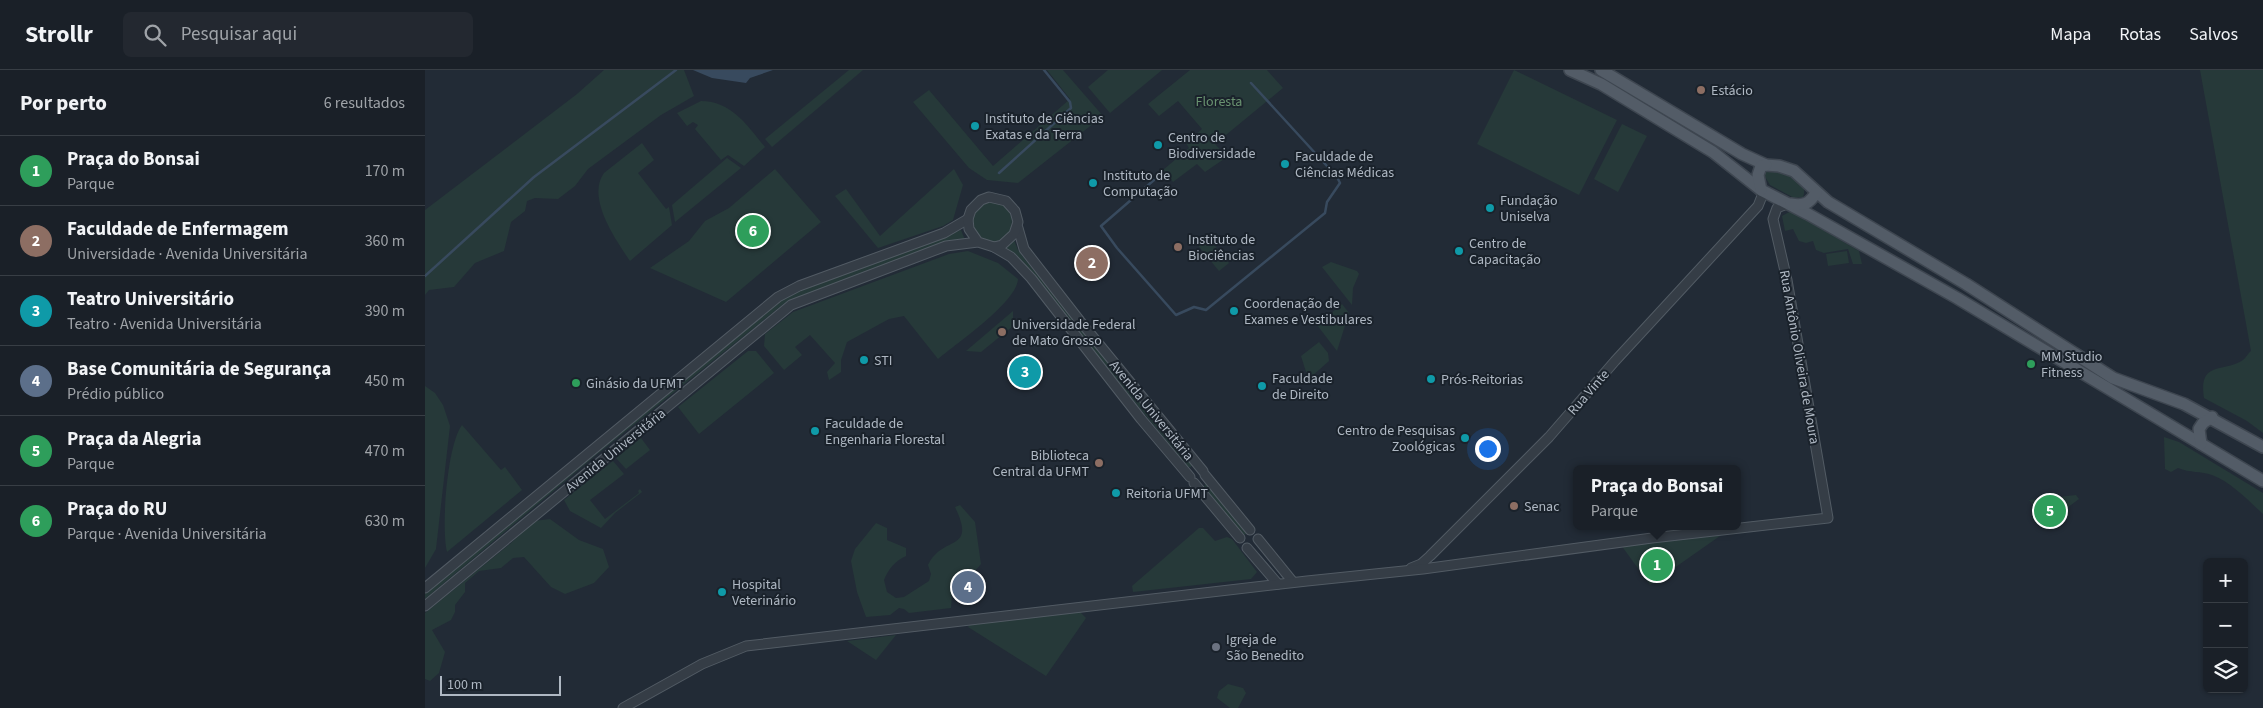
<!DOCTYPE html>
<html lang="pt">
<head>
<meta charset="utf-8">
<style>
  :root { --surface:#1a2028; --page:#232830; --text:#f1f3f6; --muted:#9fa3a8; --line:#383e45; --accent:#88b4f0 }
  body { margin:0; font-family:"Source Sans 3",sans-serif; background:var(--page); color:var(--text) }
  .controls { position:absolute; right:15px; bottom:15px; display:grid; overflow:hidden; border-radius:8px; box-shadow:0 1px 4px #0004 }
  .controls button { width:45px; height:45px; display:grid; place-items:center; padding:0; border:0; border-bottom:1px solid var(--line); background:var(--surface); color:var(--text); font:25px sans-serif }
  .scale { position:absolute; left:15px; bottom:12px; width:121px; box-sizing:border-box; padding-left:5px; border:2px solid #afb8c3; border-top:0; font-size:14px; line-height:18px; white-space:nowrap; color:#afb8c3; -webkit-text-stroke:4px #1a222b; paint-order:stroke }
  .you { position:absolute; left:1062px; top:378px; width:18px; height:18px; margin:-12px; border:4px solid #fff; border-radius:50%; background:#1a73e8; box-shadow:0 0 0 8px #1a73e833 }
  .badge { display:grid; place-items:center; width:32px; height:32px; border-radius:50%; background:var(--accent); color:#fff; font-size:16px; font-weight:700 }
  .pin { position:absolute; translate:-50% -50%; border:2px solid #fff; box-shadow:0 1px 5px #0006 }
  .popup { position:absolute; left:1148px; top:395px; width:168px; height:65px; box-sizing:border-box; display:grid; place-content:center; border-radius:8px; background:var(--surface); filter:drop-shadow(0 1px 4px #0005); font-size:16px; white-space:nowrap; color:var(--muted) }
  .popup b { font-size:19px; color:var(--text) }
  .popup::after { content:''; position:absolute; left:50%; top:100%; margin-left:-10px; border:10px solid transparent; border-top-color:var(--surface) }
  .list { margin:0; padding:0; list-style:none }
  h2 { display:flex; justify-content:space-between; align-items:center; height:65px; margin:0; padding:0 20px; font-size:21px }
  h2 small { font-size:16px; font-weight:400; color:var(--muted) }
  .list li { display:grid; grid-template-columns:32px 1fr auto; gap:15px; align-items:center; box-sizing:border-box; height:70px; padding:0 20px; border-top:1px solid var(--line) }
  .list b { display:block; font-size:19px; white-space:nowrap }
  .list p { margin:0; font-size:16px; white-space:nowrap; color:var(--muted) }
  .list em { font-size:16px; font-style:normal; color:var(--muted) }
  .icon { flex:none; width:28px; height:28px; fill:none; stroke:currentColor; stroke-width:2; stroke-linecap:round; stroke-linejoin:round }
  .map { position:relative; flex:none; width:1838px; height:638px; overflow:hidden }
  header { display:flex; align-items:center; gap:30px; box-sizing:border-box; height:70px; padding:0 25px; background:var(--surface); border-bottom:1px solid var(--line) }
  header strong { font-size:24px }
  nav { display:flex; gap:28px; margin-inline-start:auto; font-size:18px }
  .search { width:350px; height:45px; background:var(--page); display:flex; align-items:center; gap:12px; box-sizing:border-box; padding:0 18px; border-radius:8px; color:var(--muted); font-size:19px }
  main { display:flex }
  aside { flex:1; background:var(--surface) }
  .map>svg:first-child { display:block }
  .green { fill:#263939 }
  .water { fill:#384a5e }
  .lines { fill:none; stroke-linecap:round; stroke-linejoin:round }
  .stream { stroke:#384a5e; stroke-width:2.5 }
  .tertiary-casing { stroke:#525b64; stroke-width:11 }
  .primary-casing { stroke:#3e4650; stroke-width:14 }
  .tertiary { stroke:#353d46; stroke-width:9 }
  .primary { stroke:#535c67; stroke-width:11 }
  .education-dot { fill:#8d6e63; stroke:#1a222b; stroke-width:2 }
  .culture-dot { fill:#0f9aa8; stroke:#1a222b; stroke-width:2 }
  .leisure-dot { fill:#2e9e5b; stroke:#1a222b; stroke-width:2 }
  .worship-dot { fill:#6b7280; stroke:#1a222b; stroke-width:2 }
  .labels { text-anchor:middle; stroke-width:4; stroke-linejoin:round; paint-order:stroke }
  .poi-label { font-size:14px; fill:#afb8c3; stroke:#1a222b; text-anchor:start }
  .park-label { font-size:14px; fill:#699270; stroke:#1a222b }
  .street-label { font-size:14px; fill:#afb8c3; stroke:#1a222b }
</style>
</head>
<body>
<header>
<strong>Strollr</strong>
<div class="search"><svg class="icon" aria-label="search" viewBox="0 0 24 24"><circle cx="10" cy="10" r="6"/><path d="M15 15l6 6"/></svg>Pesquisar aqui</div>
<nav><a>Mapa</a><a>Rotas</a><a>Salvos</a></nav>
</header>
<main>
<aside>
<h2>Por perto<small>6 resultados</small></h2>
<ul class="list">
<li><span class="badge" style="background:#2e9e5b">1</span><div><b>Praça do Bonsai</b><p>Parque</p></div><em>170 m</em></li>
<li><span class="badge" style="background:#8d6e63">2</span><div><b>Faculdade de Enfermagem</b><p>Universidade · Avenida Universitária</p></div><em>360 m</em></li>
<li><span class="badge" style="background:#0f9aa8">3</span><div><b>Teatro Universitário</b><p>Teatro · Avenida Universitária</p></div><em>390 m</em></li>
<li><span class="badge" style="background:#5c6f8a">4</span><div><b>Base Comunitária de Segurança</b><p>Prédio público</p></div><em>450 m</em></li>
<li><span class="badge" style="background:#2e9e5b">5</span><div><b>Praça da Alegria</b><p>Parque</p></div><em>470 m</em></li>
<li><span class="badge" style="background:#2e9e5b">6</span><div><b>Praça do RU</b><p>Parque · Avenida Universitária</p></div><em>630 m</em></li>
</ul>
</aside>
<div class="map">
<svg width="1838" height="638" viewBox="0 0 1838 638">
  <rect width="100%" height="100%" fill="#222b36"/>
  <g class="green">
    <polygon points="179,0 259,0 269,26 236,45 163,99 150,116 133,129 110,128 102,131 100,141 86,152 79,181 50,193 29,217 4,220 0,225 0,140 152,24"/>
    <polygon points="424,0 438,0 347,77 340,69"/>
    <polygon points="622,0 638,0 678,46 593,113 562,110 544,98 488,32 504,20 568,96 645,29"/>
    <polygon points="683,0 737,0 685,43 663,17"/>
    <polygon points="765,0 842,0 858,18 790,74 802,87 780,102 772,94 748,112 738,100 764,78 761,73 777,59 753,31 734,46 723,34"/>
    <polygon points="1089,0 1192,50 1154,125 1052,74"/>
    <path d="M1775,0H1838V363L1822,351L1779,328C1773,290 1799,303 1818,290C1821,288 1823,283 1826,281Z"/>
    <path d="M276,31C306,31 322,55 340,77L319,96L303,85L296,90L270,59L273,55L268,52L262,56L252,43Z"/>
    <polygon points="1197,54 1222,66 1193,122 1169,109"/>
    <path d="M217,73L229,90L213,103L241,139L244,137L247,155L205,191C191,170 161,128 179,103Z"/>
    <polygon points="302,88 316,98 250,152 247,135"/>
    <path d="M1345,98C1358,103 1385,109 1378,127L1369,128L1345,115L1339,105L1340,101Z"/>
    <polygon points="350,99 396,152 301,232 225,198 264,171 280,151 304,138"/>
    <polygon points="529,99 538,115 528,150 518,156 453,178 410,126 421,119 455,166"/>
    <circle cx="567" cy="152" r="20"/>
    <polygon points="1366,141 1434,181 1437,194 1428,194 1423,179 1399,183 1391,180 1388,171 1381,173 1374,171 1368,159 1360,161 1357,146"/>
    <polygon points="536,160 540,170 520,172 361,232 170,386 0,529 0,521 350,231 373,220"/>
    <polygon points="781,165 804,193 794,201 771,173"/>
    <polygon points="589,170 593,180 602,192 767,393 766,397 763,397 601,199 578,178"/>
    <path d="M543,181L573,193L593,209C592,232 532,273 513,289L479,246L464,249L422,272L416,290V302L404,310L402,302L410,293L385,265L370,277L377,285L359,300L339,276L340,264L368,242L524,184Z"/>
    <polygon points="1422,181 1424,193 1403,196 1401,184"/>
    <polygon points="906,192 932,201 934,204 928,218 927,235 897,197"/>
    <polygon points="917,234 924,243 912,281 892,255"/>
    <polygon points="588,241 588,256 556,282 541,281"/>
    <polygon points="894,272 903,283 904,291 886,307 881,302 876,286"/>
    <polygon points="323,281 331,281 349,303 274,364 253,337"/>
    <polygon points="0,316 10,323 18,335 25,356 11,479 0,498"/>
    <path d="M37,355L76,400L80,397L97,420L22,482C16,457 22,375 37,355Z"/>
    <path d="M1739,367L1754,372L1838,423V444C1824,431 1806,412 1787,405C1776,401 1765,403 1753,398L1746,402L1740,399Z"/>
    <polygon points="216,368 225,380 201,399 191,388"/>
    <polygon points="188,391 199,404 165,430 180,449 214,423 213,421 215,419 217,422 190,443 176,458 145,441 139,430"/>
    <polygon points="781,413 823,462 819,465 779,417"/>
    <polygon points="1651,425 1654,429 1622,453 1604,430"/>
    <path d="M535,435L550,452L556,494L550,501L534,502L528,510L526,538L484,543L479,539L474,538L465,545L441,547L432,522L426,491L430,479L451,453L462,458V470L481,478V486C470,491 464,498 459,510L462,522L471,528L479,527L504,511L506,504L503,495C518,464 552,483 530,437Z"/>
    <polygon points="125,449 154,470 178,479 184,497 169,513 140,524 126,517 99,487 88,488 76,498 54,501 40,513 40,522 30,535 30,542 26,550 7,560 20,582 14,603 5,611 0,609 0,543 86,473 109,451"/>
    <polygon points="774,458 778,458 790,471 802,467 807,469 832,502 826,509 708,522 707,516"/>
    <polygon points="1302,461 1225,515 1196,475"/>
    <polygon points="654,541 661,548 621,606 543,557 545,554"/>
    <polygon points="471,565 451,590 422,571"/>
    <polygon points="803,614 818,618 821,623 813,638 805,638 792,628 794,621"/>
  </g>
  <g class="water">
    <polygon points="268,0 348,0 325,8 321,13 287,8"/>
    <circle cx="324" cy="165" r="13"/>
  </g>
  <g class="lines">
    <g class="stream">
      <polyline points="574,103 646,38 645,32 619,0"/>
      <polyline points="729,110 676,156 692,178 751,245 769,237 781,240 900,143 902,132 915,113 912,107 826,13"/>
      <polyline points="0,206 109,107 251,0"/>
    </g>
    <g class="tertiary-casing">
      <g id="tertiary">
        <polyline points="593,158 599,179 655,251 778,401"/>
        <polyline points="569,177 586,187 606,208 716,349 765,407"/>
        <polyline points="780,405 825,460"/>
        <polyline points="769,413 815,468"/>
        <polyline points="833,469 868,512"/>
        <polyline points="822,478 853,514"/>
        <polyline points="986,498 996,494 1005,486 1124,367 1190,291 1333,136 1337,126 1336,120"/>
        <polyline points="0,518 353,227 374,216 519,163 543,149"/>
        <polyline points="0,536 366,235 521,176 553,172 569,177 577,175 589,164 593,152 590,141 581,131 564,127 556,130 546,140 543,149 544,159 553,172"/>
        <polyline points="198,638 277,594 321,576 882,511 998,499 1227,468 1403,448 1362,210 1348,149 1352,138 1362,134"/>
      </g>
    </g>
    <g class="primary-casing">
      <g id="primary">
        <polyline points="1145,0 1176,14 1288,82 1336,120 1383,144 1532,228 1838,411"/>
        <polyline points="1176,0 1317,84 1341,95 1354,96 1369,101 1403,132 1541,214 1688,308 1759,334 1838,377"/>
        <polyline points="1336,120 1333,105 1336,96 1341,95"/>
        <path d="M1366,134C1379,136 1384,134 1391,123"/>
        <polyline points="1776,374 1774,359 1778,353 1787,347"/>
      </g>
    </g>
    <use href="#tertiary" class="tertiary"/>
    <use href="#primary" class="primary"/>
  </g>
  <g class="education-dot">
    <circle cx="1276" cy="20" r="5"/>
    <circle cx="753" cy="177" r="5"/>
    <circle cx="577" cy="262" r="5"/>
    <circle cx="674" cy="393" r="5"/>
    <circle cx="1089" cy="436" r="5"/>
  </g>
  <g class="culture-dot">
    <circle cx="550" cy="56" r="5"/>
    <circle cx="733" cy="75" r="5"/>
    <circle cx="860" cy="94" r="5"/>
    <circle cx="668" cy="113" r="5"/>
    <circle cx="1065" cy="138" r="5"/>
    <circle cx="1034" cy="181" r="5"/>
    <circle cx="809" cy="241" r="5"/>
    <circle cx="439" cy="290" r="5"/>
    <circle cx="1006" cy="309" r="5"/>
    <circle cx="837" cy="316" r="5"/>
    <circle cx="390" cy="361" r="5"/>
    <circle cx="1040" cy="368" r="5"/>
    <circle cx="691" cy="423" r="5"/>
    <circle cx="297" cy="522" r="5"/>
  </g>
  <g class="leisure-dot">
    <circle cx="1606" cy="294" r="5"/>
    <circle cx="151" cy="313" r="5"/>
  </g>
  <circle class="worship-dot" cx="791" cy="577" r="5"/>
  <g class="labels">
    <g class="poi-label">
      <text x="1286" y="25">Estácio</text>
      <text x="560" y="53">Instituto de Ciências<tspan x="560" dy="16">Exatas e da Terra</tspan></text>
      <text x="743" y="72">Centro de<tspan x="743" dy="16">Biodiversidade</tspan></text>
      <text x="870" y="91">Faculdade de<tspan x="870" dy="16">Ciências Médicas</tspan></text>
      <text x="678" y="110">Instituto de<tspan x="678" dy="16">Computação</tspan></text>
      <text x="1075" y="135">Fundação<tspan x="1075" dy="16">Uniselva</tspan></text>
      <text x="763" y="174">Instituto de<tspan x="763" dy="16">Biociências</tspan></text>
      <text x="1044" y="178">Centro de<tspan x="1044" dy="16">Capacitação</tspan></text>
      <text x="819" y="238">Coordenação de<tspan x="819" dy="16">Exames e Vestibulares</tspan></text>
      <text x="587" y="259">Universidade Federal<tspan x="587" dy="16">de Mato Grosso</tspan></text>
      <text x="1616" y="291">MM Studio<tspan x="1616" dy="16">Fitness</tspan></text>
      <text x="449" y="295">STI</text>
      <text x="847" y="313">Faculdade<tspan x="847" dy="16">de Direito</tspan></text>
      <text x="1016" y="314">Prós-Reitorias</text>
      <text x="161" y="318">Ginásio da UFMT</text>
      <text x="400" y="358">Faculdade de<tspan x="400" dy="16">Engenharia Florestal</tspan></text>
      <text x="1030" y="365" text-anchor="end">Centro de Pesquisas<tspan x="1030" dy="16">Zoológicas</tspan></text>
      <text x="664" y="390" text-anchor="end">Biblioteca<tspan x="664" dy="16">Central da UFMT</tspan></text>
      <text x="701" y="428">Reitoria UFMT</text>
      <text x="1099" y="441">Senac</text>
      <text x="307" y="519">Hospital<tspan x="307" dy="16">Veterinário</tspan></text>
      <text x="801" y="574">Igreja de<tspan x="801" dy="16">São Benedito</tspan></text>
    </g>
    <g class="park-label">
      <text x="794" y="36">Floresta</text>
    </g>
    <g class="street-label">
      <text transform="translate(1375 287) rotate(80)" y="5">Rua Antônio Oliveira de Moura</text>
      <text transform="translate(1163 322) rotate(-49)" y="5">Rua Vinte</text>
      <text transform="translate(727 340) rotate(51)" y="5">Avenida Universitária</text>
      <text transform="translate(190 380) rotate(-39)" y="5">Avenida Universitária</text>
    </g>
  </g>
</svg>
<div class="controls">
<button>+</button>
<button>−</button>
<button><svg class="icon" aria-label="layers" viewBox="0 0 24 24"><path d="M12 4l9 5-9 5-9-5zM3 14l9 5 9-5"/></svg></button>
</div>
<div class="scale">100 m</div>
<div class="you"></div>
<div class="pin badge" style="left:1232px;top:495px;background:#2e9e5b">1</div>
<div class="popup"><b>Praça do Bonsai</b>Parque</div>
<div class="pin badge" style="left:667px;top:193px;background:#8d6e63">2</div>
<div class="pin badge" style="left:600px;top:302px;background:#0f9aa8">3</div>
<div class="pin badge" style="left:543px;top:517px;background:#5c6f8a">4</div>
<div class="pin badge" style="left:1625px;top:441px;background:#2e9e5b">5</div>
<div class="pin badge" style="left:328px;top:161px;background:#2e9e5b">6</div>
</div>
</main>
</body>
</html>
